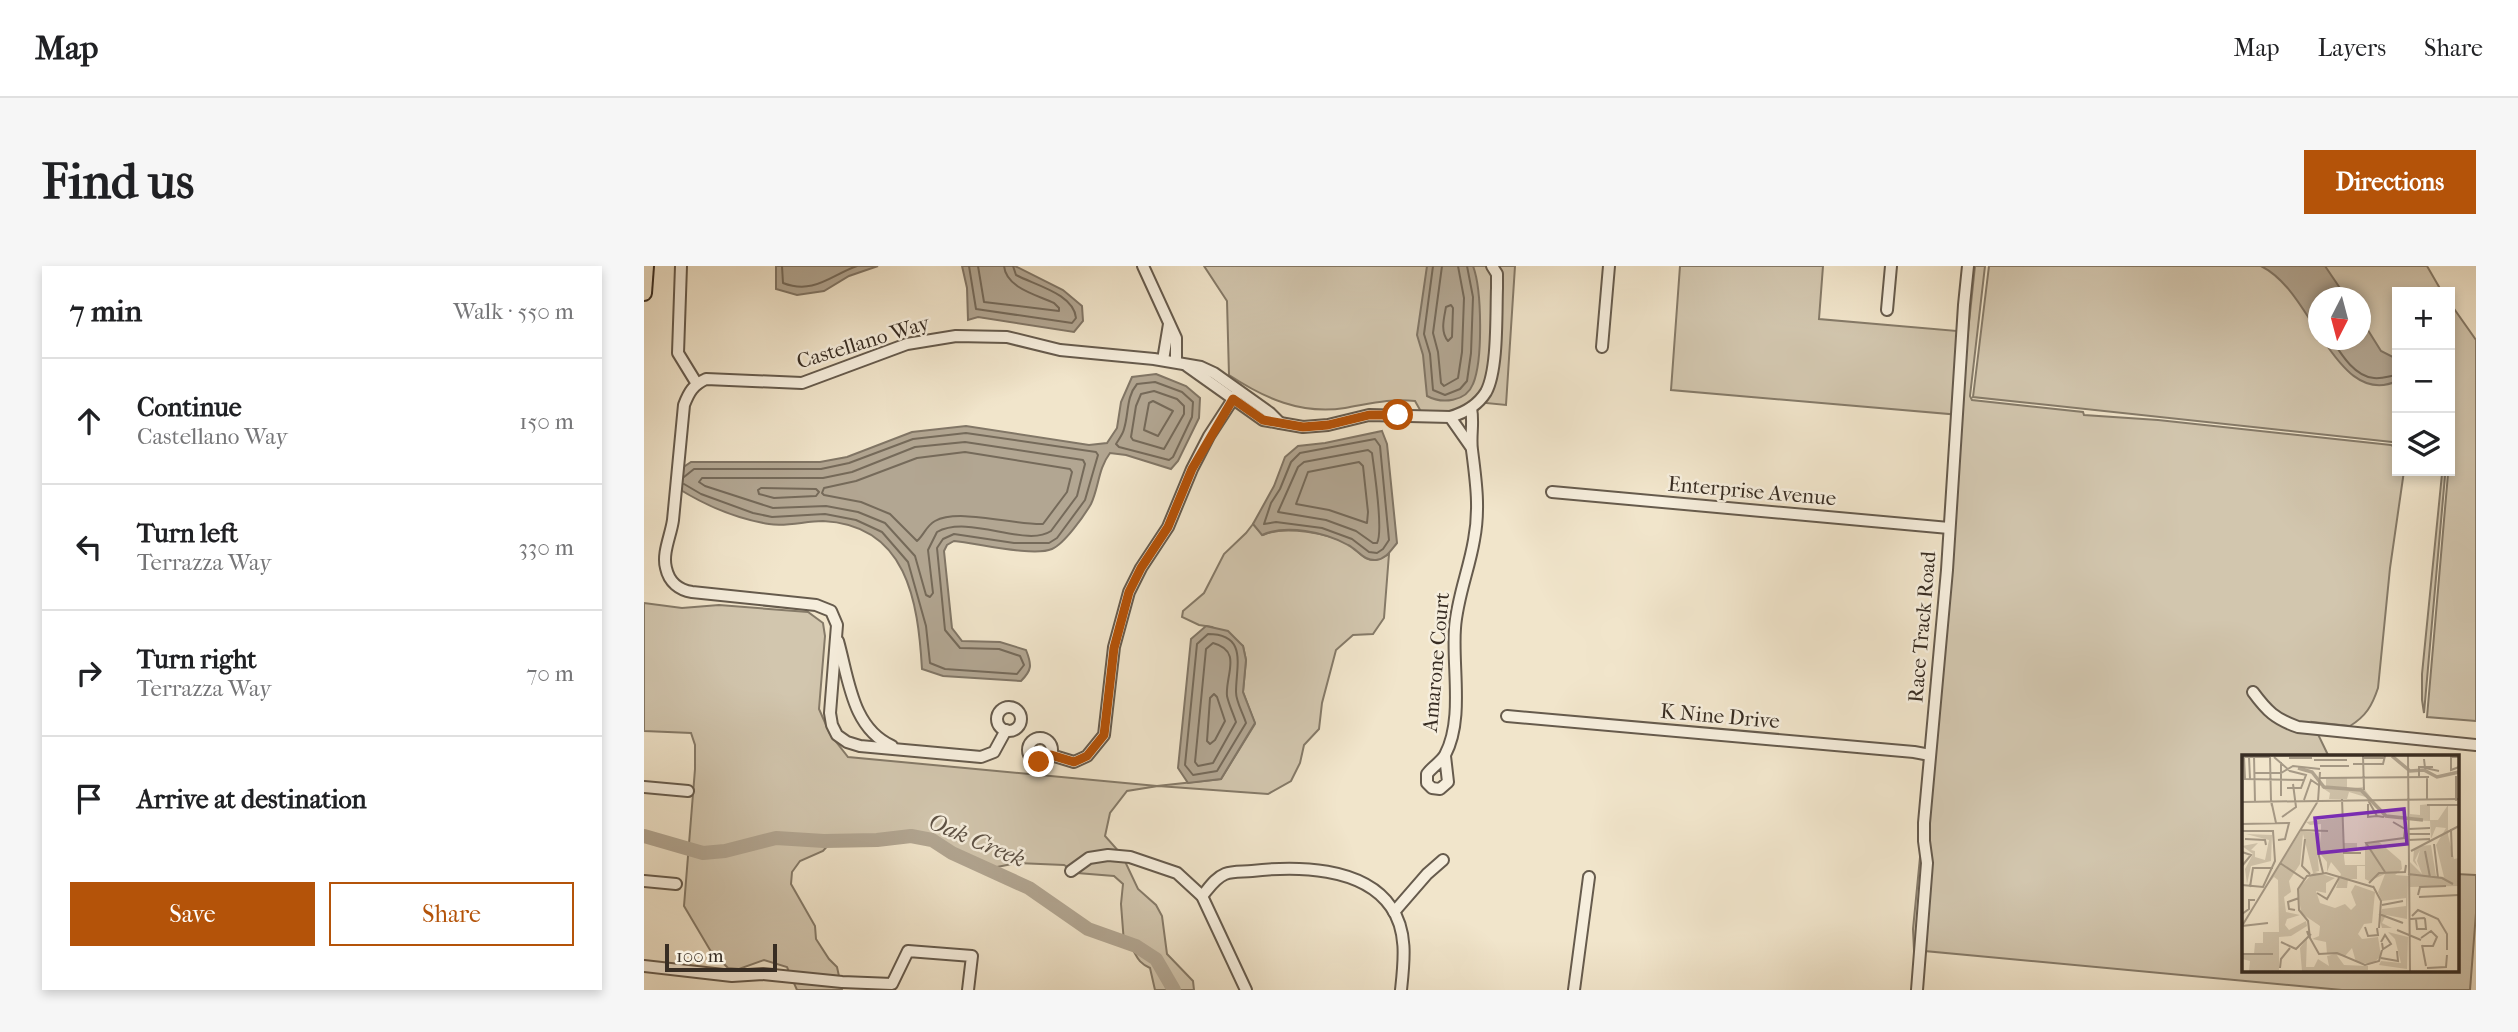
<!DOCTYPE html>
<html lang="en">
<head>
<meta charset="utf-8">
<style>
  :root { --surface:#fff; --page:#f6f6f6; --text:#202124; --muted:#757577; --line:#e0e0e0; --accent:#b45309 }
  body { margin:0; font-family:"IM FELL French Canon",serif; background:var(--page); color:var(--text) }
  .controls { position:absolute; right:21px; top:21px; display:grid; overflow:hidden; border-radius:0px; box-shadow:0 4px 10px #0003 }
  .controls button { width:63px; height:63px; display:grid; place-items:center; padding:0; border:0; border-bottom:2px solid var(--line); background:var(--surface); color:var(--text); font:35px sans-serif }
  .compass { position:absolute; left:1664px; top:21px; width:63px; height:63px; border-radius:50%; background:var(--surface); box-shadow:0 4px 10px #0003; rotate:186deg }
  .scale { position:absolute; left:21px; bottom:18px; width:112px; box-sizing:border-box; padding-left:7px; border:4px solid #382d23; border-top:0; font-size:19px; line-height:24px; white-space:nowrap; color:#382d23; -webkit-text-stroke:5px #f6eedd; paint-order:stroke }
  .stop { position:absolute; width:21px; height:21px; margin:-16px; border:5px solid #b45309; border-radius:50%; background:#fff }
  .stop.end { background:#b45309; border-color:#fff; box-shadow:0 2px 7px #0008 }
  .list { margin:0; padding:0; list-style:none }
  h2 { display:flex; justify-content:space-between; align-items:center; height:91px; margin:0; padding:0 28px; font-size:30px }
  h2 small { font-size:23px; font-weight:400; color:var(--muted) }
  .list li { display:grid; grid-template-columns:46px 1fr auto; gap:21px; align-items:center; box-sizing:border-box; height:126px; padding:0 28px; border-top:2px solid var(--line) }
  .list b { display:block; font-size:26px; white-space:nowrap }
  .list p { margin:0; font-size:23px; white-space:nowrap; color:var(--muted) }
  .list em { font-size:23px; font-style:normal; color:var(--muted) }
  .actions { display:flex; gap:14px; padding:21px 28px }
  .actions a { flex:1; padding:16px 0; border:2px solid var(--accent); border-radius:0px; text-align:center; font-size:24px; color:var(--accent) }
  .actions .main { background:var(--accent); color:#fff }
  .icon { flex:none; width:38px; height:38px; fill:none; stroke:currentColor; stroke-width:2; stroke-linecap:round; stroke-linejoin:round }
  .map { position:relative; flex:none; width:1832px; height:724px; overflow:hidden; border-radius:0px }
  header { display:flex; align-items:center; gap:42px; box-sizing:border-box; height:98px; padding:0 35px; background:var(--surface); border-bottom:2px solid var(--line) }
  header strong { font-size:33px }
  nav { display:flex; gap:38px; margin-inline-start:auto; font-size:24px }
  .intro { display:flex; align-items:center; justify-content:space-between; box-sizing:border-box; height:168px; padding:0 42px }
  h1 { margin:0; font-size:49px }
  .button { padding:18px 32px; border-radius:0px; background:var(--accent); color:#fff; font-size:24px; font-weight:700 }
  main { display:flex; gap:42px; padding:0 42px }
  aside { flex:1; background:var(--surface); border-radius:0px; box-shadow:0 4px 10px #0003 }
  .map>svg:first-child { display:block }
  .green { fill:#d2c6ae; stroke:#857a68; stroke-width:2; fill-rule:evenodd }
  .water { fill:#b2a692; stroke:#817666; stroke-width:2 }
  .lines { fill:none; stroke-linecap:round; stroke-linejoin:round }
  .shore { stroke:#756a5a; stroke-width:2 }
  .river { stroke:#b2a692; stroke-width:14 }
  .minor-casing { stroke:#665b4d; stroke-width:14 }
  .major-casing { stroke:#382d23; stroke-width:18 }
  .minor { stroke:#f6eedd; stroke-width:10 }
  .major { stroke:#f1e5cb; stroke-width:14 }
  .route { stroke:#b45309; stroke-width:9 }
  .labels { text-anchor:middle; stroke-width:5; stroke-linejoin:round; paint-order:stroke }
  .street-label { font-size:21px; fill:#382d23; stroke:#f6eedd }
  .water-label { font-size:23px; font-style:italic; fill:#5d5144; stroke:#f6eedd }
  .inset-river { fill:none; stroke:#b2a692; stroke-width:3.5 }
  .inset-road { fill:none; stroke:#a79b88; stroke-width:2 }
  .view { fill:#7b2cbf; fill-opacity:0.15; stroke:#7b2cbf; stroke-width:3.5 }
  .inset-edge { fill:none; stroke:#382d23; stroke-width:3.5 }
</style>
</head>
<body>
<header>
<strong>Map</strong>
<nav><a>Map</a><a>Layers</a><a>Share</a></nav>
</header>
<div class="intro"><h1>Find us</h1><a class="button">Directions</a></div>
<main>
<aside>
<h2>7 min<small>Walk · 550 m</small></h2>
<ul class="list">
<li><svg class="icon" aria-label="ahead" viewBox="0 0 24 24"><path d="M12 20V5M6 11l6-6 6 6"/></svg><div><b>Continue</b><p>Castellano Way</p></div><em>150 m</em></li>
<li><svg class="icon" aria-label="left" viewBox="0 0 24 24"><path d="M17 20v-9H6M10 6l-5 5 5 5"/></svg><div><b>Turn left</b><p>Terrazza Way</p></div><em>330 m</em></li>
<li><svg class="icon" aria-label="right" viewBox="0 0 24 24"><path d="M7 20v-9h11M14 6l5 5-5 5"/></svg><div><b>Turn right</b><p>Terrazza Way</p></div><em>70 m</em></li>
<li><svg class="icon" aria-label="arrive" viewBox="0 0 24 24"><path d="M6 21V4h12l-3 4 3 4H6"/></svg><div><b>Arrive at destination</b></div></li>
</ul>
<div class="actions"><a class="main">Save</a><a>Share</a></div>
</aside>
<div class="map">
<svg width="1832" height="724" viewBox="0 0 1832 724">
  <rect width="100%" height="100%" fill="#f1e5cb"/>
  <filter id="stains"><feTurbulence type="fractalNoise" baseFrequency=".00286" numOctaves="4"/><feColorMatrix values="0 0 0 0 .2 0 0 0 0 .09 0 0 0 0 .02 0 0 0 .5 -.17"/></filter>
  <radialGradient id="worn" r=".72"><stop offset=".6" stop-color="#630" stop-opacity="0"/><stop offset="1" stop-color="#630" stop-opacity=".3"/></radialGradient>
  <g class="green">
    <path d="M560,0H871L862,139L832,136L807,149L780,151L771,135C746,132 725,138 701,142C657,149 620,132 585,109L583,35Z"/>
    <path d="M1036,0H1179L1175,53L1324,66L1331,0H1341L1326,130L1328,134L1439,146L1440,149L1514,154L1747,179L1753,183V205H1760L1746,302L1734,422C1728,440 1722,450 1706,460L1668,456L1685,491H1599V705H1813V608L1832,609V647L1826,724H1698L1270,684L1269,663L1309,254L1316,149L1027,124Z"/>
    <path d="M1345,0H1783L1798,26H1753V179L1748,176L1329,131ZM1674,32H1716V74H1674Z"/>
    <polygon points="1806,37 1832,74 1832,455 1783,451 1804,208 1799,205 1806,205"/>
    <polygon points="1798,208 1801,210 1780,447 1778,434 1778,408"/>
    <path d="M609,258L619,269C641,259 685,267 706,279C712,283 717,291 724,293C732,296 737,292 745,288L740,352L729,368L709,369L692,384L678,437L675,463L660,479L656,497L647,515L624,528L514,520L483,525L466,547L461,570L478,589L494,623L512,639L518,650L523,688L549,715L550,724H511L506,702C488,694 495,684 480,677L477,638L479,618L470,610L433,607L420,599L373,597L348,602L337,601L282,576L251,573H199L187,576L179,585L156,595L148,606L147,618L171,660L172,673L185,693L193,701L198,724H153L143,701L120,694L95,703L84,702L66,684L40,640L51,503V479L47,467L0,465V337L38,342L75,339L164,346L179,357L181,370L175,443L186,468L204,491L513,520L577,513L611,458L599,426L602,394L599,380L568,361L555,359L538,351L539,345L560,327L580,288L602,267Z"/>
  </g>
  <g class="water">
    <polygon points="132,0 234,0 205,10 180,25 153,29 132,23"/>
    <polygon points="318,0 371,0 419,24 438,40 439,55 430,66 334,51 324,54 323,22"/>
    <path d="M783,0H829C838,24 839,94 829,118C822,136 798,138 783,130L779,89L773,69Z"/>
    <path d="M1617,0H1681L1702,31L1674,32V66C1659,44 1643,13 1617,0Z"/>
    <path d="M1717,53L1737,85L1753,93V115C1719,131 1696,99 1679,74H1716Z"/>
    <path d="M512,108L542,120L556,132L555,152L534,195L527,203L482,189L466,187C454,203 455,221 447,238C440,250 420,278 408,283C389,291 333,277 310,275L303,279L300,285L308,362L318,375L356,376L382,384C388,399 388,404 377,415L299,410L278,403C274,335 263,259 179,255C161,255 143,261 125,258C94,253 61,239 35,223V204L47,196H176L203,191L268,166L322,160L445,179L463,177L473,162L477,136L488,111Z"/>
    <path d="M738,165L743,178L753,277C747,284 742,293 732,294C720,295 714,284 704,279C681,266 642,258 618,269L609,258L630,220L641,191L654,180L681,177Z"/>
    <polygon points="562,360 584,365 599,380 602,394 599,426 611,457 577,513 544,517 534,502 547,373"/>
  </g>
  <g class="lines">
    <g class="shore">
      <path d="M138,0L139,17C170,29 187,9 213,0"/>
      <path d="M325,0L332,43L428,57L432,52C430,28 391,19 372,9L369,0"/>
      <path d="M334,0L340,36L415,45V42L410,37C393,29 362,22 360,0"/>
      <polyline points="789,0 780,68 786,88 789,124 801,129 816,123 823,115 827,87 829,31 823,0"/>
      <polyline points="798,0 789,67 794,86 797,117 800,120 814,112 818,86 820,32 814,0"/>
      <path d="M807,39L809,42L808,71L804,75C796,66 800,52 802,41Z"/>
      <path d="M1688,74C1697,88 1711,111 1730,112C1738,113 1745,110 1753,109"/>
      <path d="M511,116L538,126L549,136L548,151L529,191L525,194L475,181L472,178C475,173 479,168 480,163C485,147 482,131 493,118Z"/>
      <polygon points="510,125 533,133 540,140 540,148 520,183 489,174 487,171 492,140 497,128"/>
      <polygon points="509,135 529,145 514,170 500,164 505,137"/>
      <polygon points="731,173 736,180 745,274 739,283 733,287 725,286 708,273 678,262 632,256 620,258 627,237 636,223 647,196 656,187"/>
      <path d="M321,176L439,194L441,198L433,230L407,265C382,282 325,248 293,266L284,284L289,327L286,331L282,329L271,290L241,257L214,246L182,240L129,242L61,220L55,216L58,212H179L208,206L271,181Z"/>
      <path d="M724,184L728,187C730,203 740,265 733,277H729L712,265L682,254L634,246L654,201L660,196Z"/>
      <path d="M321,186L426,203L428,206L423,226L399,258C369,259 314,242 291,255C282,260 280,269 273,275L246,248L217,236L180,229L178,227L180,222L212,215L273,192Z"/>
      <polygon points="715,196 719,200 724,246 723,257 685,244 652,238 664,206"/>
      <polyline points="40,218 57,228 109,247 128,251 181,248 212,254 238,266 264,296 282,360 286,397 301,403 373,408 380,399 376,390 355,383 316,382 301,364 293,282 299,273 310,268 370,277 405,277 413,272 441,234 454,189 452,186 322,167 269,173 205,197 177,203 50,203 40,211"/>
      <polygon points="117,222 172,223 175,226 172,230 130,232 115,228 114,224"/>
      <path d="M564,368C604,368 592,400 592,426C592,436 599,447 602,457L573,505L549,509L541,499L553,378Z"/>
      <path d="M569,377C599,385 581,409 583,430C585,439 589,447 592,456L569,497L554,500L551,496L562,383Z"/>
      <polygon points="570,428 573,431 581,455 571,474 566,478 563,475 566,432"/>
    </g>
    <polyline class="river" points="0,570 59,587 81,585 132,572 180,575 233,574 267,570 288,574 308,587 385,622 444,663 492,680 512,693 530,724"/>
    <g class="minor-casing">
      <g id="minor">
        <polyline points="37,0 34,87 53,118"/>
        <polyline points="499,0 532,72 532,96"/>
        <polyline points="1243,44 1247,0"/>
        <polyline points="958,81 965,0"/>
        <polyline points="519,94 525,58"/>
        <path d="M543,100L619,154L636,157L659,161L684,159L725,149L806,151C820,147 834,139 842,126C854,104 852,49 853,22V8L848,0"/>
        <polyline points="806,151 827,181"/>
        <polyline points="908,226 1305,262"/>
        <path d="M194,375C205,414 208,462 248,480"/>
        <path d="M1609,426C1623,445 1631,453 1654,461L1832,479"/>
        <circle cx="365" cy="453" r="12"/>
        <polyline points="863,450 1270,486 1286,489"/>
        <path d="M362,464L350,486L337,491L216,480L203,476L193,469L188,459L186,447L193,359L187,345L172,339L48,326C35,324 25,316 22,302C18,287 27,269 29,254C33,216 36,177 40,139C45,126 49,119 62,113L158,117L263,78L312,70L363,71L416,84L510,93L557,101L570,107L626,147L636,157"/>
        <circle cx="396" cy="484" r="12"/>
        <polyline points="407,489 430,496 443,490 460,469 470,381 485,326 497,302 524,261 548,203 565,170 593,127"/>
        <path d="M801,490L804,516L796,523L788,522L783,517V508C788,501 797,496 801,489C820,454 808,401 811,362C813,332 825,304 830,274C836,243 832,215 828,184C826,170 830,157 827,142"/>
        <polyline points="0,521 44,525"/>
        <polyline points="427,605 445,592 464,589 486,591 533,607 558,630 602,724"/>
        <polyline points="0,615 32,618"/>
        <path d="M558,630C565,622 571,612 581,608C589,605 599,606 608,605C651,600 719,600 747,641C764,665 760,696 757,724"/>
        <polyline points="750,646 783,608 799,594"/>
        <polyline points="0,700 88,710 119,708 198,716 248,718 264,685 328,690 324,724"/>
        <polyline points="930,724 945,611"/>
        <polyline points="1273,724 1283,597 1280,575 1280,557 1303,304 1320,39 1324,0"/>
      </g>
    </g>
    <g class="major-casing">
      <polyline id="major" points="0,27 2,0"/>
    </g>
    <use href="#minor" class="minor"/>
    <use href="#major" class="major"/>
  </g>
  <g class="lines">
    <polyline class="route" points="395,496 400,495 407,489 430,496 443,490 460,469 470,382 485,326 497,302 524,261 548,203 589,133 619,154 659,161 684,159 725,149 754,149"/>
  </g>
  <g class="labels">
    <g class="street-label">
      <text transform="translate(219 76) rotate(-17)" y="7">Castellano Way</text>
      <text transform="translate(1108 225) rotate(5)" y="7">Enterprise Avenue</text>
      <text transform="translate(1278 361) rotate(-85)" y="7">Race Track Road</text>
      <text transform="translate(792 396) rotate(-85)" y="7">Amarone Court</text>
      <text transform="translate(1076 450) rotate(5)" y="7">K Nine Drive</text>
    </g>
    <g class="water-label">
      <text transform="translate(333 574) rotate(23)" y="8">Oak Creek</text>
    </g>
  </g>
  <g transform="translate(1598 489)">
    <rect width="217" height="217" fill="#f1e5cb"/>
    <path d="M84,23H105V34L121,32L130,44L107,37L105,44H87L88,38L79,32H84ZM188,49V65H196L206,50V80L212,104L217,103V131L168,132V107L180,119L175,106L178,95L173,105L176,112L171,106L172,95L177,91L189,90L194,121L202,122L194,90L204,73L194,72L189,84L188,66L168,65V59L178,60V50ZM101,62V88H115V95L101,93L103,110H123V87H137L159,106L160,114L153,120L166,121L165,164L144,160L140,168L150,173H140L137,162L140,154L164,151V143L140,146L136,137L143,119L127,126L123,124V111H115V124H106L105,133H94L99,119L89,107L85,117V107L75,95L77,116L73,117L93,123L84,128V138L74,136L78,148L93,153L103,149L109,155L114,150L109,137L113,130L133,137L130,168L122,169L116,179L120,184L136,182L139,201L130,209L114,207L110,193L103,201L85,199L84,187L70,184L77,181L78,171L59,158L56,134L71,118L61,79L58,109L47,126L49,137L42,142L44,157L58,160L45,164L43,170L47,175L64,166L65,171L49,181L37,182V215L51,216H7L8,206L0,204V199H12L13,188H21V177H37L36,125L32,122L23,133L59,76L78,78L79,88V69L68,70L64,67ZM4,79L30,80L29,106L9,111L5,129L3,114L11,99L0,91L16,88L9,95L13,96V102L23,105L27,85ZM146,177L166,182L165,214L137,210L139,206L159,208L153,184ZM65,183L64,212H72L76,204L87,211L85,201L94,199L102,210L126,211V215L60,216L58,193Z" fill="#d2c6ae"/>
    <path class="inset-river" d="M150,1L168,16L182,15L195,22L217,17M56,13L70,17L82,32L119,35L144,61L181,65"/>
    <path class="inset-road" d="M12,1L13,47M121,1L122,35M166,1L168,216M0,2H28M2,2L3,24M7,2L8,24M28,2L29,45M32,2L48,16L64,20L59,33H45M217,2H209V15L217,12M47,3H70M121,3H143M182,4L183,13L197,16M72,5H105M39,7V41M111,9H141L143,1M78,11H107M12,18H39L51,11L78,14M214,21V46M177,22V12H191M185,22V45M78,23L187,22M2,24L62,25M100,44L102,98H119M62,45L69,25L78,31M126,45L135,61L142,62M0,47L217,44M126,49V62L135,61M185,50H217M30,51L29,45L34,68M40,62L54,52L51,29M0,69L47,68L43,84L36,85M167,74L188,73M209,74L210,102M58,75L86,76M0,76H31L33,106L21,132L0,130M165,79H188M3,84L23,85L24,90M63,84L60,111L68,119M166,85L188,84M192,89L196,123M169,96L217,71M183,96L188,122M0,97L9,100L0,111M76,97L81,118M38,108L62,124M143,117L124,88L162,83L163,74L151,67M166,119L200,123L211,129M127,128L137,118L163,117L164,110M131,131L139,146L137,173M8,132L11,113H31M75,138L85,144L97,123M176,140L178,132L204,131M177,142L217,140M140,150L161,146M53,155L47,154L46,147L57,143M0,159L7,154V145H13M137,159L161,168M170,161L176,155L196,164L205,179V195M168,164H169L182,163L183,164L184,174H175L174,164M0,171L76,46L78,17M0,171L26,168M123,172L126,181L136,180L135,173M155,175L179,185M65,176L66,179L68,183L66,166L57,155L56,134L65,121L84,118L131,132M68,183L77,199L95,198L123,210L137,206L140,195M179,183L189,176L195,182L191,191H180M39,187L54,194L69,179M139,187L143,180L149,189L141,194L140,188M180,190L184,211M0,199H31M139,203L156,206L155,196M38,213L39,204L48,193M185,213L204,212L205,200"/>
    <path class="view" d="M162,54L165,89L77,98L73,63Z"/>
    <rect width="217" height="217" class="inset-edge"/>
  </g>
  <rect width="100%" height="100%" filter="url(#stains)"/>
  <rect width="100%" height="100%" fill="url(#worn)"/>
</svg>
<div class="controls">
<button>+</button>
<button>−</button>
<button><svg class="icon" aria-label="layers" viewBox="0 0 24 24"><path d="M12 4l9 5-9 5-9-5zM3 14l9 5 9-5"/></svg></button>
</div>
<svg class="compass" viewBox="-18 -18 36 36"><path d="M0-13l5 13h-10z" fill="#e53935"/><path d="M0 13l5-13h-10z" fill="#757577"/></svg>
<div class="scale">100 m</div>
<div class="stop" style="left:754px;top:149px"></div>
<div class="stop end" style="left:395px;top:496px"></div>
</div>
</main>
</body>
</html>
